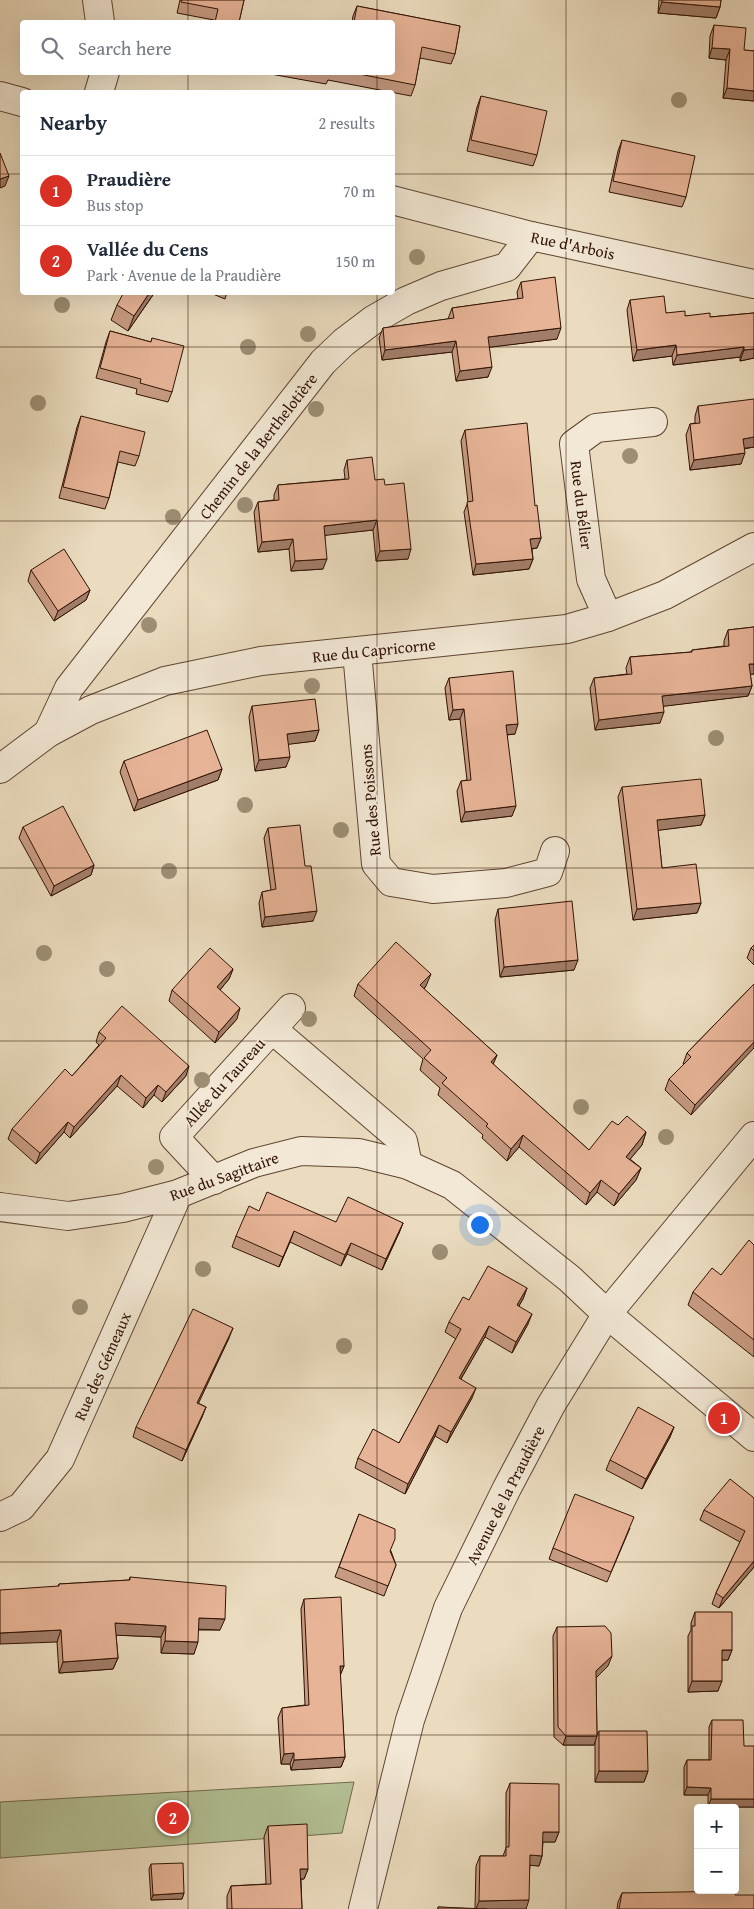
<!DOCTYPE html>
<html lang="en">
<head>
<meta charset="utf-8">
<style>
  :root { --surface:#fff; --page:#f6f6f7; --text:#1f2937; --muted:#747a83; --line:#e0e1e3; --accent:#d93025 }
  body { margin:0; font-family:"Gentium Book Plus",serif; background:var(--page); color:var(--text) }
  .controls { position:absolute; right:15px; bottom:15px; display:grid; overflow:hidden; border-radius:5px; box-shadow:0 5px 20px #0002 }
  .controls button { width:45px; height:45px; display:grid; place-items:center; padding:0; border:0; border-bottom:1px solid var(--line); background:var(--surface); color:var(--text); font:25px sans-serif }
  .you { position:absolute; left:479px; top:1224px; width:18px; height:18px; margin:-12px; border:4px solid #fff; border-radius:50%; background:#1a73e8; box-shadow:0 0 0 8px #1a73e833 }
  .badge { display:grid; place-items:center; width:32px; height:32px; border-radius:50%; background:var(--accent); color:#fff; font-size:16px; font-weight:700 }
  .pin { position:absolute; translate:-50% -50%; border:2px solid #fff; box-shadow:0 1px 5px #0006 }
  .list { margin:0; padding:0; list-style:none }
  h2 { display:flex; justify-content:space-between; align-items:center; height:65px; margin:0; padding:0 20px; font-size:21px }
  h2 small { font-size:16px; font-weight:400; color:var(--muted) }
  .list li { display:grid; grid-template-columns:32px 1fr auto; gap:15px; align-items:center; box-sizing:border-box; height:70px; padding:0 20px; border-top:1px solid var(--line) }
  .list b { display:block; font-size:19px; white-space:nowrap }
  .list p { margin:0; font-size:16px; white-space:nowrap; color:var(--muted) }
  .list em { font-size:16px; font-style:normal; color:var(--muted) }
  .icon { flex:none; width:28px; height:28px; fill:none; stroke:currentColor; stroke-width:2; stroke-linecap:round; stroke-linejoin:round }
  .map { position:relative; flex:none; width:754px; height:1909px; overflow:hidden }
  .search { position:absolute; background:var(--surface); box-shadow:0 5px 20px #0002; left:20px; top:20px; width:375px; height:55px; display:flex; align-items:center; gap:12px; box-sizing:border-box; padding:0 18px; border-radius:5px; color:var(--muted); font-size:19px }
  .panel { position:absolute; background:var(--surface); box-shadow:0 5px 20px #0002; left:20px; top:90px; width:375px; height:205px; border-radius:5px }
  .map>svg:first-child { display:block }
  .green { fill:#b3c195; stroke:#726a4c }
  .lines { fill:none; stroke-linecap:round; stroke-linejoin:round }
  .minor-casing { stroke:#5f4432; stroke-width:30 }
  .minor { stroke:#f2e8d5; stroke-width:28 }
  .tree { fill:#9d8e74 }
  .wall { fill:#c79b82; stroke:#301203 }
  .shaded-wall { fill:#a27e6a; stroke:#301203 }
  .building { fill:#e7b497; stroke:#301203 }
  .grid { fill:none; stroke:#301203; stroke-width:1; stroke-opacity:0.55 }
  .labels { text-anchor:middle; stroke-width:4; stroke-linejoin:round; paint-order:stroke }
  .street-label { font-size:16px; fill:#301203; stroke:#f2e8d5 }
</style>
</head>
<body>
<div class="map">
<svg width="754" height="1909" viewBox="0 0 754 1909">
  <rect width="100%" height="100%" fill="#ebdcbf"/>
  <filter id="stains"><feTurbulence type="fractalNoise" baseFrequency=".004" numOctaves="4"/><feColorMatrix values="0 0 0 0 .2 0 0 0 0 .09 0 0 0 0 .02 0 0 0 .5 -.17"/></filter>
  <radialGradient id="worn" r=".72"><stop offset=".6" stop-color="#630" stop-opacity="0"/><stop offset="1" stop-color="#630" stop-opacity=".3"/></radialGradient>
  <polygon class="green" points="354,1782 342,1833 0,1858 0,1802"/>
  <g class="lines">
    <g class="minor-casing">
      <g id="minor">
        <polyline points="97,0 100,22"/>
        <polyline points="99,92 105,72"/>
        <polyline points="0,96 22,102"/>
        <polyline points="392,200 531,236 754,284"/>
        <polyline points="608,617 591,579 574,444 596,428 653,422"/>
        <polyline points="357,652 376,864 391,882 433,889 506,883 548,872 555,851"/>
        <polyline points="48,733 69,688 323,362 344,342 373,320 406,301 441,286 507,267 531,236"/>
        <polyline points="0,769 48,733 91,710 165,681 261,661 567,629 608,617 665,595 754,547"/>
        <polyline points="272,1029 403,1141 408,1165"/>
        <polyline points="214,1180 174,1137 291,1008"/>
        <polyline points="0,1207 68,1216 123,1208 178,1194 254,1163 301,1151 359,1153 408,1165 452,1185 570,1279 607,1314 754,1437"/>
        <polyline points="0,1517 21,1507 60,1459 178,1194"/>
        <polyline points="363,1909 410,1720 448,1608 507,1488 551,1405 607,1314 754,1136"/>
      </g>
    </g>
    <use href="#minor" class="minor"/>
  </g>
  <g class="tree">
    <circle cx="679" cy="100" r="8"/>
    <circle cx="417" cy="257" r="8"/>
    <circle cx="62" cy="305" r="8"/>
    <circle cx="308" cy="334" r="8"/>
    <circle cx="248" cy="347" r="8"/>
    <circle cx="38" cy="403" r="8"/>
    <circle cx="316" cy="409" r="8"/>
    <circle cx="630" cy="456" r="8"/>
    <circle cx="245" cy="505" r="8"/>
    <circle cx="173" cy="517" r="8"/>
    <circle cx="149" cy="625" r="8"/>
    <circle cx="312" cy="686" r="8"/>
    <circle cx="716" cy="738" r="8"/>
    <circle cx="245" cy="805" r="8"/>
    <circle cx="341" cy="830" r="8"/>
    <circle cx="169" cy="871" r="8"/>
    <circle cx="44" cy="953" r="8"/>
    <circle cx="107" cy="969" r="8"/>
    <circle cx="309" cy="1019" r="8"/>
    <circle cx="202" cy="1080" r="8"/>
    <circle cx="581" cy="1107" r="8"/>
    <circle cx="666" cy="1137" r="8"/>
    <circle cx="156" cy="1167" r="8"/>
    <circle cx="440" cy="1252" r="8"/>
    <circle cx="203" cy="1269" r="8"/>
    <circle cx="80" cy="1307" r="8"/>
    <circle cx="344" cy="1346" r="8"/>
  </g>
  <g class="wall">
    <polygon points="180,0 244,0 239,22 213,22 214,20 177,13"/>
    <polygon points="659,0 721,0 720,7 716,18 658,13"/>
    <polygon points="357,6 460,26 455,54 451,64 420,58 415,85 411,96 328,80 326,84 265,73 392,72 392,22 352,22 353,16"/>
    <polygon points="714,25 744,50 754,51 754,101 723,98 726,60 709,58 710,36"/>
    <polygon points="481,96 537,155 533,166 467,151 477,107"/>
    <polygon points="622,140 686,197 682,207 609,192 618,151"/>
    <polygon points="521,282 557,339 489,347 488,377 456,381 452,352 382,360 379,338 383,328 448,319 452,308 518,299 517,292"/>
    <polygon points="155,292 128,331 111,320 117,305"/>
    <polygon points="208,292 227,292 225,299"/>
    <polygon points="630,300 666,313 685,316 710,317 754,313 754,358 740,361 740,357 673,365 672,356 633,361 627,310"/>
    <polygon points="110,331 151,342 152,338 172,392 168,402 136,394 137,389 96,378 106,342"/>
    <polygon points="698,406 754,447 744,449 741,464 690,470 686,435 690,424 695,423 695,416"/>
    <polygon points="81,416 139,456 135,466 118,462 109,498 105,509 59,498 77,427"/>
    <polygon points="465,430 535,506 541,538 537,548 532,549 533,559 529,569 473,575 464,512 468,502 461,441"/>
    <polygon points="347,460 375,480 385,485 408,559 376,561 373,530 325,535 323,569 291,571 289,549 258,552 254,512 258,502 274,500 274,495 278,485 345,479 344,470"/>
    <polygon points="31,570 90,590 86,600 54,621 28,581"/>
    <polygon points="754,627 754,674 750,674 752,686 748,696 663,706 660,723 595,730 590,688 594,678 627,674 626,668 630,657 691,652 692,650 724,646 724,641 728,630"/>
    <polygon points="449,678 515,734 507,735 512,816 461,822 457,791 461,781 467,780 460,719 449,720 445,688"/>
    <polygon points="252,706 319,730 315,741 288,744 286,767 255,771 249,717"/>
    <polygon points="124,761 222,769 218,780 134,811 120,772"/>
    <polygon points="622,787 705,815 701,825 658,830 662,868 701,903 697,913 633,920 618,797"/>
    <polygon points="23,827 94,865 91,875 51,896 19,838"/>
    <polygon points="268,828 305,866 313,921 262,927 259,903 262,892 271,890 264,838"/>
    <polygon points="498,909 574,970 500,977 495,920"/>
    <polygon points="754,945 754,965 747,958 751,948"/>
    <polygon points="233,969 229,979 220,990 237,1019 215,1043 169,1001 172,990"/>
    <polygon points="358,984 426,986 424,989 497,1055 493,1064 589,1150 618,1125 646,1132 642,1145 630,1159 641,1168 636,1180 614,1206 597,1192 586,1205 519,1147 507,1161 482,1138 483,1135 438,1095 440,1088 420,1070 423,1059 354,996"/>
    <polygon points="754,984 691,1115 665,1090 669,1079 684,1064 683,1064 687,1053"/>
    <polygon points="99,1032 186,1076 162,1102 154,1095 143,1108 117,1086 70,1138 64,1132 36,1164 8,1139 12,1129 72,1076 99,1045 96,1042"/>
    <polygon points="259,1211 336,1222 403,1223 399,1233 382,1270 347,1254 341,1266 290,1242 279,1267 232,1247 236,1236"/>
    <polygon points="754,1245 754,1357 688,1305 693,1292 721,1275"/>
    <polygon points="527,1288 523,1299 519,1306 528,1324 512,1353 485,1337 461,1379 472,1398 447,1443 435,1436 405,1494 355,1468 358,1458 399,1443 456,1339 445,1332 449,1322 469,1300"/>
    <polygon points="229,1338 198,1403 206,1407 202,1417 182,1461 133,1437 136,1427"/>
    <polygon points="674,1427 670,1437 642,1489 606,1470 610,1460"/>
    <polygon points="754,1498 754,1567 719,1608 712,1604 716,1593 740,1542 700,1520 704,1510"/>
    <polygon points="359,1514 391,1551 396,1565 384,1596 335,1577"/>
    <polygon points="630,1528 607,1582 549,1559 553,1548"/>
    <polygon points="130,1577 220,1630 198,1630 194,1654 161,1653 161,1637 116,1635 118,1658 113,1669 59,1673 57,1642 58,1586 59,1584 129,1580"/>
    <polygon points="304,1599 344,1666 340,1675 345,1757 341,1767 291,1770 290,1764 281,1764 278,1718 282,1708 305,1705 301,1609"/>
    <polygon points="695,1612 732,1650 728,1660 722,1660 718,1691 688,1692 688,1636 691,1630 691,1623"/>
    <polygon points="557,1627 608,1666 596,1677 597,1735 599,1731 648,1771 644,1782 595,1782 595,1741 594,1745 563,1745 554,1737 553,1636"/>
    <polygon points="712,1720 744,1746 754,1807 708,1807 708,1795 684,1795 684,1767 687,1760 709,1760 709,1727"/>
    <polygon points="510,1783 559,1832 555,1842 543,1842 542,1856 539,1866 530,1865 526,1909 438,1909 438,1907 475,1909 476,1866 480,1856 503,1856 506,1848 506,1793"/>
    <polygon points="268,1826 308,1869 304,1879 301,1879 302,1909 227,1909 227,1896 231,1886 266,1884 264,1837"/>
    <polygon points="151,1864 184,1893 182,1899 151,1900 149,1869"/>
    <polygon points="622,1893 735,1895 754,1909 617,1909 618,1902"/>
  </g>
  <g class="shaded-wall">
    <polygon points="662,2 720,7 716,18 658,13"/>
    <polygon points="712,48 730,49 726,60 709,58"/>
    <polygon points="727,88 754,91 754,101 723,98"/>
    <polygon points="9,176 5,186 0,188 0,179"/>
    <polygon points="150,292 155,292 128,331 134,316"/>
    <polygon points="561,328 557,339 484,348 488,337"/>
    <polygon points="456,341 452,352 382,360 385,350"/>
    <polygon points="676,345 672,356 633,361 637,350"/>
    <polygon points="744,347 740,357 673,365 677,355"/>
    <polygon points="754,349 754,358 740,361 744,350"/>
    <polygon points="492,367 488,377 456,381 460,371"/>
    <polygon points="754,437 754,447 739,449 743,439"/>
    <polygon points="745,453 741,464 690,470 694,460"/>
    <polygon points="377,520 373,530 320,536 324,526"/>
    <polygon points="541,538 537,548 527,549 530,539"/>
    <polygon points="293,539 289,549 258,552 262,542"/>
    <polygon points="411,549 408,559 376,561 380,551"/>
    <polygon points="327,559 323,569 291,571 295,561"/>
    <polygon points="533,559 529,569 473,575 476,564"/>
    <polygon points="90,590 86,600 54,621 58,611"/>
    <polygon points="749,664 754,664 754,674 745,675"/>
    <polygon points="752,686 748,696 658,707 662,696"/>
    <polygon points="464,709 460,719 449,720 453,710"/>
    <polygon points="664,712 660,723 595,730 599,720"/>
    <polygon points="518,724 515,734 502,735 506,725"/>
    <polygon points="319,730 315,741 283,745 287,734"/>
    <polygon points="290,757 286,767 255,771 259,760"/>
    <polygon points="222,769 218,780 134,811 138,800"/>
    <polygon points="516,806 512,816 461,822 465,812"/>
    <polygon points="705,815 701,825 653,831 657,820"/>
    <polygon points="94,865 91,875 51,896 54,886"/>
    <polygon points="701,903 697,913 633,920 637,909"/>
    <polygon points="317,911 313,921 262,927 265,917"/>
    <polygon points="578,960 574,970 500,977 504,967"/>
    <polygon points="233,969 229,979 213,998 217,987"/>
    <polygon points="431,974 426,986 416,997 420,985"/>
    <polygon points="240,1008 237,1019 215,1043 219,1032"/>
    <polygon points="754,1042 754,1048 691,1115 695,1105"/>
    <polygon points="497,1055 492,1067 491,1062"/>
    <polygon points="189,1066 186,1076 162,1102 166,1092"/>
    <polygon points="121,1075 117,1086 70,1138 74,1127"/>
    <polygon points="158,1085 154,1095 143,1108 146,1098"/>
    <polygon points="68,1122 64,1132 36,1164 40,1153"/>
    <polygon points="646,1132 642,1145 622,1169 626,1157"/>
    <polygon points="523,1135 519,1147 507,1161 511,1149"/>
    <polygon points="641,1168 636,1180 614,1206 619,1194"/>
    <polygon points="601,1180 597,1192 586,1205 590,1193"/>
    <polygon points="403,1223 399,1233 382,1270 386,1259"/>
    <polygon points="294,1231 290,1242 279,1267 283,1257"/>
    <polygon points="351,1243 347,1254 341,1266 345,1255"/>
    <polygon points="527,1288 523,1299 513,1315 517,1305"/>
    <polygon points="532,1314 528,1324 512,1353 516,1342"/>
    <polygon points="489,1326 485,1337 455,1389 459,1378"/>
    <polygon points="233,1328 229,1338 194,1413 197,1403"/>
    <polygon points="476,1388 472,1398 447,1443 451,1432"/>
    <polygon points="206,1407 202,1417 182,1461 186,1450"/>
    <polygon points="439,1425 435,1436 405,1494 408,1484"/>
    <polygon points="674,1427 670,1437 642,1489 646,1479"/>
    <polygon points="754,1561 754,1567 719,1608 723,1598"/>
    <polygon points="199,1618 225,1619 220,1630 195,1629"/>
    <polygon points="115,1623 166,1626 161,1637 111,1635"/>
    <polygon points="61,1630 57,1642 0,1644 0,1633"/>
    <polygon points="165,1641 198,1642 194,1654 161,1653"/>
    <polygon points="722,1650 732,1650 728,1660 718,1660"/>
    <polygon points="612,1656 608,1666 593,1681 596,1671"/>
    <polygon points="118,1658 113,1669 59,1673 63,1662"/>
    <polygon points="340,1666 344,1666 340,1676"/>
    <polygon points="692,1681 722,1681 718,1691 688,1692"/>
    <polygon points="566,1736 597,1736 594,1745 563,1745"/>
    <polygon points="294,1753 290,1764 281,1764 284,1754"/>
    <polygon points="345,1757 341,1767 291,1770 294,1760"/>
    <polygon points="599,1771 648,1771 644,1782 595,1782"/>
    <polygon points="687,1787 711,1788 708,1795 684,1795"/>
    <polygon points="711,1799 754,1799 754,1807 708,1807"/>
    <polygon points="543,1832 559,1832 555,1842 540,1842"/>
    <polygon points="530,1855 542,1856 539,1866 526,1865"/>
    <polygon points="300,1869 308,1869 304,1879 296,1879"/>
    <polygon points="184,1893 182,1899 151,1900 153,1895"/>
    <polygon points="529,1900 526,1909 476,1909 479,1901"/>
  </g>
  <g class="building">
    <polygon points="182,0 244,0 239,22 215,22 218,9 181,2"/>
    <polygon points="662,0 721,0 720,7 662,2"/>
    <polygon points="357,6 460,26 455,54 422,47 415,85 349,72 392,72 392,22 354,22"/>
    <polygon points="714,25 746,28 744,50 754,51 754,91 727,88 730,49 712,48"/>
    <polygon points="481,96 547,111 537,155 471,140"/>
    <polygon points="622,140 695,156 686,197 613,181"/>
    <polygon points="0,153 9,176 0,179"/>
    <polygon points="555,277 561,328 488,337 492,367 460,371 456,341 385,350 383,328 454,318 452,308 523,298 521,282"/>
    <polygon points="124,292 150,292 134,316 117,305"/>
    <polygon points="664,296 666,313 685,311 685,316 710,313 710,317 754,313 754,349 744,350 744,347 677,355 676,345 637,350 630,300"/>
    <polygon points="110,331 151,342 152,338 184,346 172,392 140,383 141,379 100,368"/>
    <polygon points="754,399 754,437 743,439 745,453 694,460 690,424 700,423 698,406"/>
    <polygon points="81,416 145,432 139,456 120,451 109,498 63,487"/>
    <polygon points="527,423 535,506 537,505 541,538 530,539 533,559 476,564 467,502 473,501 465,430"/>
    <polygon points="372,457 375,480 384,479 385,485 404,483 411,549 380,551 377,520 324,526 327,559 295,561 293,539 262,542 258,502 279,500 278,485 349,479 347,460"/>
    <polygon points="64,549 90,590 58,611 31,570"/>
    <polygon points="754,627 754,664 749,664 752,686 662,696 664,712 599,720 594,678 632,674 630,657 692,652 692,650 729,646 728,630"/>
    <polygon points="513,671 518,724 506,725 516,806 465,812 461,781 471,780 464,709 453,710 449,678"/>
    <polygon points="315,699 319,730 287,734 290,757 259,760 252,706"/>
    <polygon points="207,730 222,769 138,800 124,761"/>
    <polygon points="701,779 705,815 657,820 662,868 696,864 701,903 637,909 622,787"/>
    <polygon points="63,806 94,865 54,886 23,827"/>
    <polygon points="300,825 305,866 311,866 317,911 265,917 262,892 276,889 268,828"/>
    <polygon points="572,901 578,960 504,967 498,909"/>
    <polygon points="396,942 431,974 420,985 497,1055 491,1062 589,1150 612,1121 618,1125 627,1116 646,1132 626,1157 641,1168 619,1194 601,1180 590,1193 523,1135 511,1149 486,1126 488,1124 442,1083 447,1078 424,1058 431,1050 358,984"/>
    <polygon points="754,945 754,951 751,948"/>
    <polygon points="210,948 233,969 217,987 240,1008 219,1032 172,990"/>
    <polygon points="754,984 754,1042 695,1105 669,1079 691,1057 687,1053"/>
    <polygon points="122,1006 189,1066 166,1092 158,1085 146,1098 121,1075 74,1127 68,1122 40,1153 12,1129 65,1069 72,1076 106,1038 99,1032"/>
    <polygon points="267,1192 336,1222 348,1197 403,1223 386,1259 351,1243 345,1255 294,1231 283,1257 236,1236 249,1206 259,1211"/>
    <polygon points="749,1240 754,1245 754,1340 693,1292 712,1268 721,1275"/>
    <polygon points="488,1266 527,1288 517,1305 532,1314 516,1342 489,1326 459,1378 476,1388 451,1432 439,1425 408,1484 358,1458 373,1429 399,1443 461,1329 449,1322 463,1297 469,1300"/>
    <polygon points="193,1309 233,1328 197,1403 206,1407 186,1450 136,1427"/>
    <polygon points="638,1407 674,1427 646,1479 610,1460"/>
    <polygon points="730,1479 754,1498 754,1561 723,1598 716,1593 745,1531 704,1510"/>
    <polygon points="575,1494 634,1517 611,1572 553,1548"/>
    <polygon points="359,1514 395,1529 395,1539 390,1551 396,1565 388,1586 339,1567"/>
    <polygon points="130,1577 226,1586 225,1619 199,1618 198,1642 165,1641 166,1626 115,1623 118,1658 63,1662 61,1630 0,1633 0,1590 59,1586 59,1584 130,1580"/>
    <polygon points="341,1597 344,1666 340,1666 345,1757 294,1760 294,1753 284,1754 282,1708 309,1705 304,1599"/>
    <polygon points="695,1612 732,1612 732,1650 722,1650 722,1681 692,1681 692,1626 695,1626"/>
    <polygon points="605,1626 611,1633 612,1656 596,1671 597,1736 566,1736 558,1727 557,1627"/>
    <polygon points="712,1720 743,1720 744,1746 754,1746 754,1799 711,1799 711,1788 687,1787 687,1760 711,1760"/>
    <polygon points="599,1731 647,1731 648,1771 599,1771"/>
    <polygon points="510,1783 559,1784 559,1832 543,1832 542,1856 530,1855 529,1900 479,1901 480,1856 506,1856 506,1847 509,1847"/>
    <polygon points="307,1824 308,1869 300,1869 302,1909 232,1909 231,1886 271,1884 268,1826"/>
    <polygon points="183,1863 184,1893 153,1895 151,1864"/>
    <polygon points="735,1891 735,1895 754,1895 754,1909 619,1909 622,1893"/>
    <polygon points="438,1907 487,1909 438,1909"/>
  </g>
  <path class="grid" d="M188,0V22M377,0V22M566,0V1909M188,72V92M377,72V92M0,174H22M392,174H754M188,292V1909M377,292V1909M0,347H754M0,521H754M0,694H754M0,868H754M0,1041H754M0,1215H754M0,1388H754M0,1562H754M0,1735H754"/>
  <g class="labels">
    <g class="street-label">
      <text transform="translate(573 245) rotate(12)" y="6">Rue d'Arbois</text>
      <text transform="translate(258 446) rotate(-52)" y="6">Chemin de la Berthelotière</text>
      <text transform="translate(582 505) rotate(83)" y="6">Rue du Bélier</text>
      <text transform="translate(374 650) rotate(-6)" y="6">Rue du Capricorne</text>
      <text transform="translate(370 800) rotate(-95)" y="6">Rue des Poissons</text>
      <text transform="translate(224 1082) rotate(-48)" y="6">Allée du Taureau</text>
      <text transform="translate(224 1176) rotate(-20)" y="6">Rue du Sagittaire</text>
      <text transform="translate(102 1366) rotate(-66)" y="6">Rue des Gémeaux</text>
      <text transform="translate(505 1495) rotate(-63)" y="6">Avenue de la Praudière</text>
    </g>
  </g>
  <rect width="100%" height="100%" filter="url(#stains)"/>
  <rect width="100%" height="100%" fill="url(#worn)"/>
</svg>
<div class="controls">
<button>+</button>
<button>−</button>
</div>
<div class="you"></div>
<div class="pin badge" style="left:724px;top:1418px">1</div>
<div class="pin badge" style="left:173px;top:1818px">2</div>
<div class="search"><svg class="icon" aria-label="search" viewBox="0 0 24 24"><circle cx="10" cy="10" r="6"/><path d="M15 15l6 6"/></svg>Search here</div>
<section class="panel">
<h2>Nearby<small>2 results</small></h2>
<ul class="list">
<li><span class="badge">1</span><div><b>Praudière</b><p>Bus stop</p></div><em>70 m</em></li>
<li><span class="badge">2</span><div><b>Vallée du Cens</b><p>Park · Avenue de la Praudière</p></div><em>150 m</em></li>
</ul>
</section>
</div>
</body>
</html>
